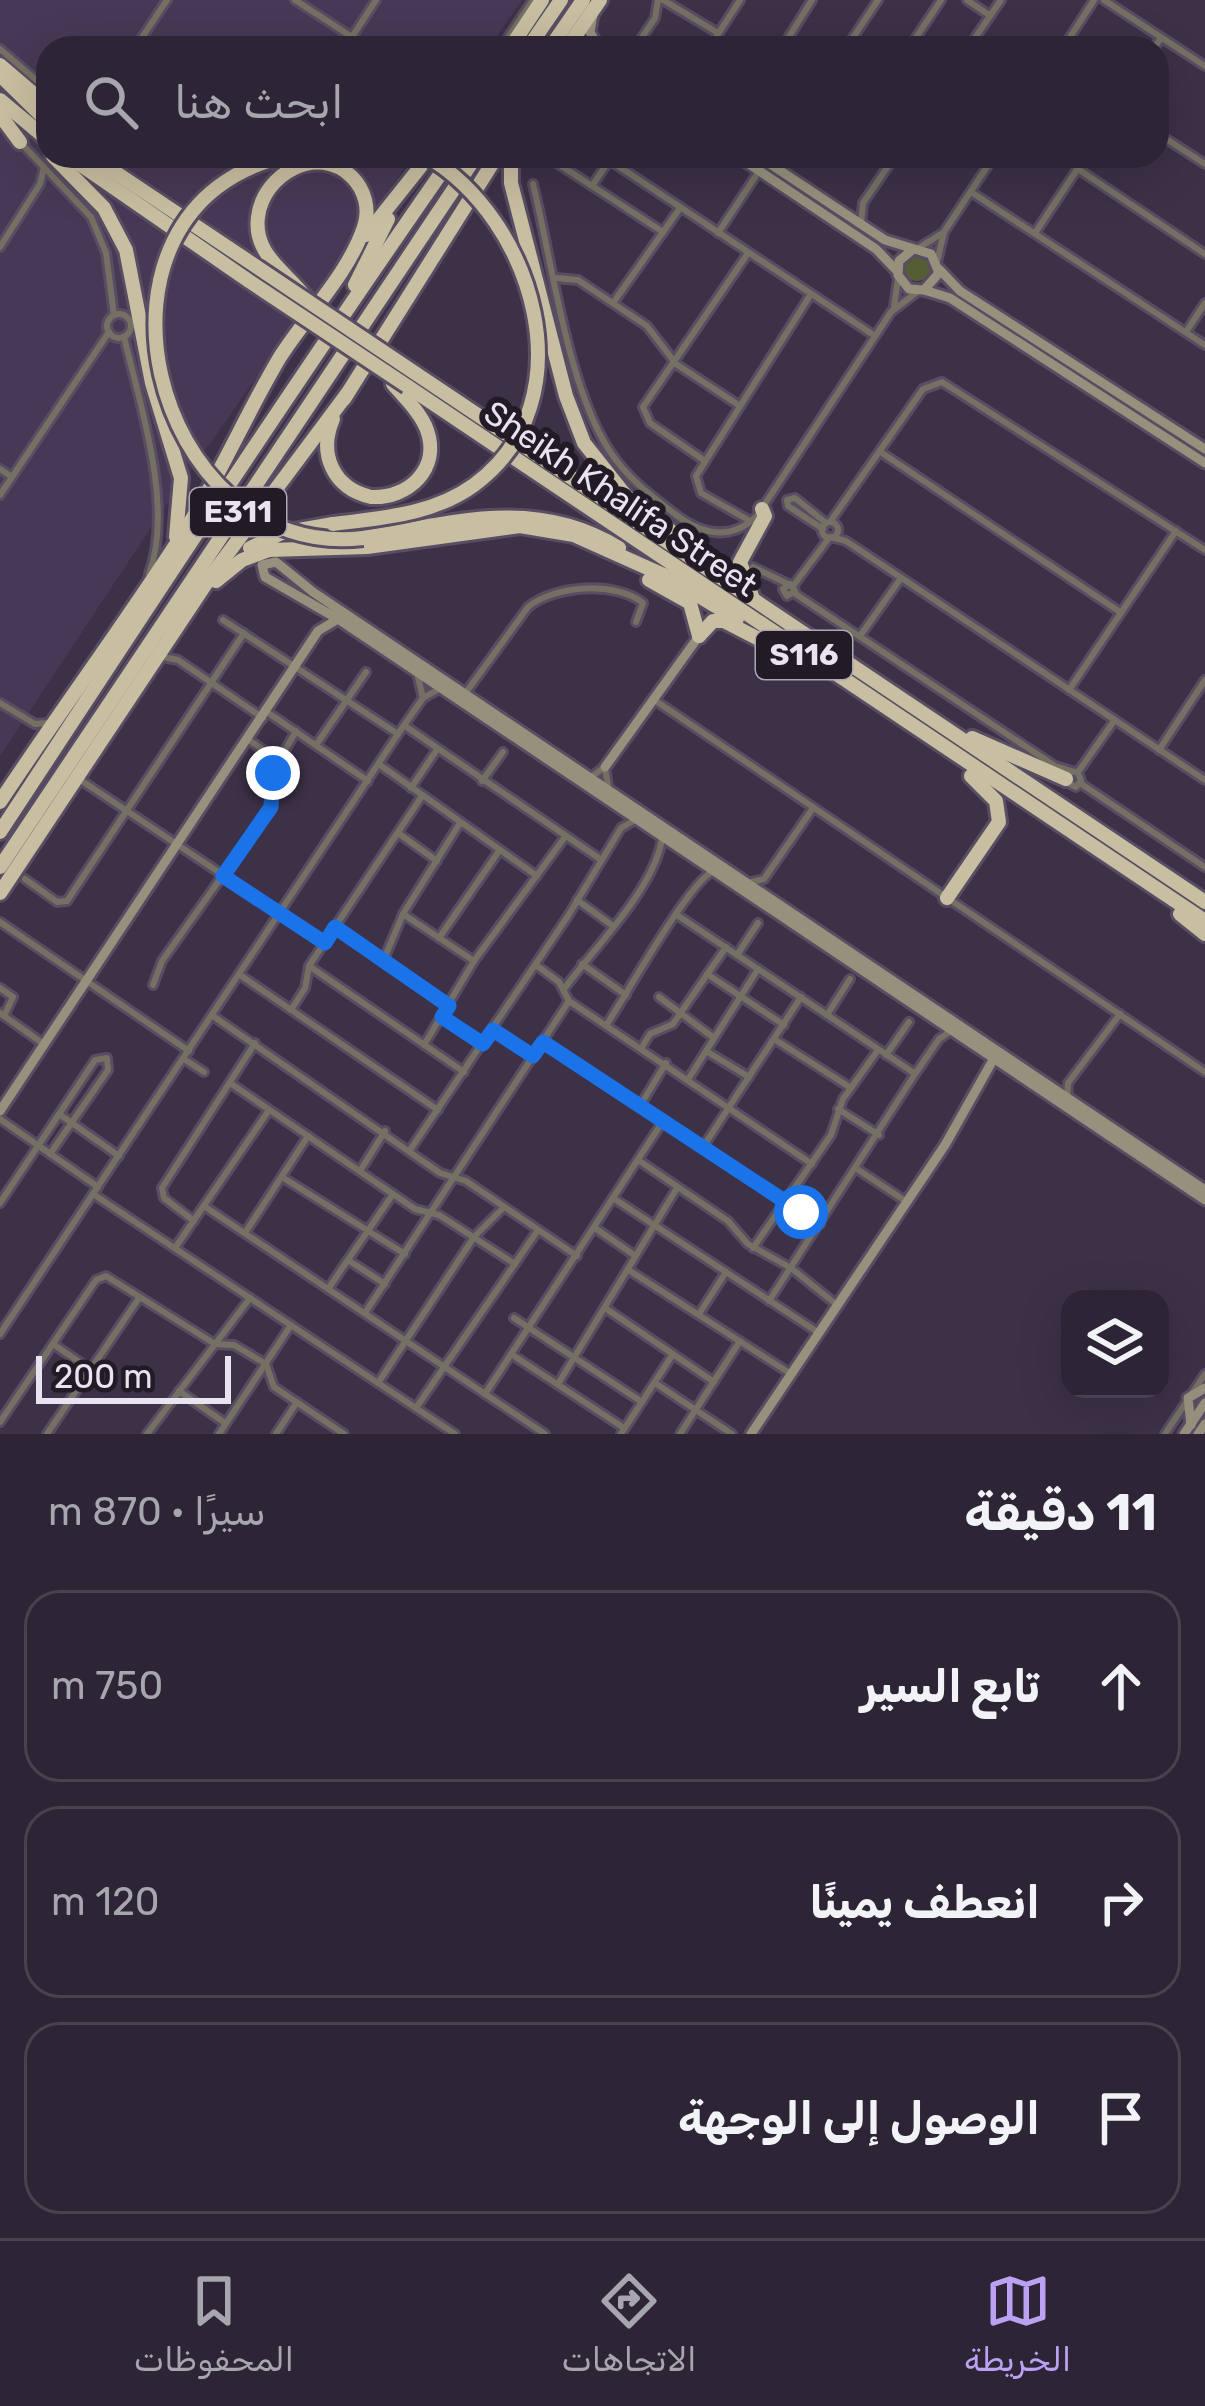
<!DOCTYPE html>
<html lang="ar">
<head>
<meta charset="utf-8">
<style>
  :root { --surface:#2d2535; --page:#393141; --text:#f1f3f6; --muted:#a7a5ad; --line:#484250; --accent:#bca0f2 }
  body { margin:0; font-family:Rubik,"Noto Sans Arabic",sans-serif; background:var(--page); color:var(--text); direction:rtl }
  .controls { position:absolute; right:36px; bottom:36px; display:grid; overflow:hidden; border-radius:24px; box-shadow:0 12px 48px #0002 }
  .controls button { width:108px; height:108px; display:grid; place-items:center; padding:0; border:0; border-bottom:3px solid var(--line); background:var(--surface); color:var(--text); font:60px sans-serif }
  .scale { position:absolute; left:36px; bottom:30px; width:195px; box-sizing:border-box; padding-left:12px; border:6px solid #e9e2f0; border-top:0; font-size:33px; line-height:42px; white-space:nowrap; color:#e9e2f0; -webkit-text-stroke:9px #201b25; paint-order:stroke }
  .stop { position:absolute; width:36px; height:36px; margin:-27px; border:9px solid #1a73e8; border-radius:50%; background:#fff }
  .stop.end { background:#1a73e8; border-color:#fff; box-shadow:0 3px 12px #0008 }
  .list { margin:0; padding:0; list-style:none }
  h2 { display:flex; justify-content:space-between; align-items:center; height:156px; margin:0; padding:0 48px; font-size:51px }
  h2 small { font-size:39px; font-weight:400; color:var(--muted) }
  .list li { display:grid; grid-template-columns:78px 1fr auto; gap:36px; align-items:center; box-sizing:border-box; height:192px; margin:0 24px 24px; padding:0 24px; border:3px solid var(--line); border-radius:36px }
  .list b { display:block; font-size:45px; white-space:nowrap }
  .list em { font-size:39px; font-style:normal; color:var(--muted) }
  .icon { flex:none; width:66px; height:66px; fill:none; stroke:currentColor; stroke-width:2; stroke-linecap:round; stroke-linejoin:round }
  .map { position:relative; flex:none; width:1205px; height:1434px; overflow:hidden; direction:ltr }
  .search { position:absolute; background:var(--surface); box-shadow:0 12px 48px #0002; left:36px; right:36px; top:36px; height:132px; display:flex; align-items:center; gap:30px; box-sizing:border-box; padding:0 42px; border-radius:36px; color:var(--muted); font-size:45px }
  .sheet { height:804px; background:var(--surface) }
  nav { display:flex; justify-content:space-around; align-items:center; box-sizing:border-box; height:168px; border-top:3px solid var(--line); background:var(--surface); font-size:33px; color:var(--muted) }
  nav a { display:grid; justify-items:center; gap:6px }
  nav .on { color:var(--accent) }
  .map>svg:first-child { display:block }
  .built { fill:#473855 }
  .grass { fill:#545d33 }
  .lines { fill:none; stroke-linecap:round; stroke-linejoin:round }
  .street-casing { stroke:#584d62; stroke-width:12 }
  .secondary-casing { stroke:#584d62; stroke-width:15 }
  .highway-casing { stroke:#584d62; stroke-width:20 }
  .street { stroke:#747064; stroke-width:6 }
  .secondary { stroke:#96907d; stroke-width:9 }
  .highway { stroke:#c8bea1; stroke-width:14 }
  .highway-bridge-casing { stroke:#584d62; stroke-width:20; stroke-linecap:butt }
  .highway-bridge { stroke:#c8bea1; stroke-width:14 }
  .route { stroke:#1a73e8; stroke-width:15 }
  .labels { text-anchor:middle; stroke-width:12; stroke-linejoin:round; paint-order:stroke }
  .shield { fill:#201b25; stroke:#ada6b3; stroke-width:3 }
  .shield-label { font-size:30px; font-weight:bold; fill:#e9e2f0 }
  .street-label { font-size:33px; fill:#e9e2f0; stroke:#201b25 }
</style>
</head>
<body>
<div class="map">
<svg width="1205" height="1434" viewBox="0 0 1205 1434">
  <rect width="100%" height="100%" fill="#3c3147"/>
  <polygon class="built" points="0,0 522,0 489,48 48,48 48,156 413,156 156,520 0,756"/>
  <circle class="grass" cx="917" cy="267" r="14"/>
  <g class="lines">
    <g class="street-casing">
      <g id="street">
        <polyline points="295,0 369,48"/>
        <polyline points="663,0 718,33"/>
        <polyline points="967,0 989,15"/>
        <polyline points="1104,0 1205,66"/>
        <polyline points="352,37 376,0"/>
        <polyline points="135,48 167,0"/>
        <polyline points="501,48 533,0"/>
        <polyline points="635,48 655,18 658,0"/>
        <polyline points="709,48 740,0"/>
        <polyline points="782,48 812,0"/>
        <polyline points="846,48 878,0"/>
        <polyline points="909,48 941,0"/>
        <polyline points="968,48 1001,0"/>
        <polyline points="1063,48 1094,0"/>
        <polyline points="1154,48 1161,38"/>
        <polyline points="0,49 48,90"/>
        <polyline points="1157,133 1205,164"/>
        <polyline points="20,142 91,217 106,253 114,315"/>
        <polyline points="546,156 663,232"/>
        <polyline points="603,156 875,336"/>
        <polyline points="1078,169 1205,254"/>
        <path d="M533,184C552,261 567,385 609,450C626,477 650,495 675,514C702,535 731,541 757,516L891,312L917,292"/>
        <polyline points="592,186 608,162"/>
        <polyline points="971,192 1205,345"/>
        <polyline points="861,224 863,203 895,156"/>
        <polyline points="718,233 759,171"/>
        <polyline points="1035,233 1086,156"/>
        <polyline points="0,247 40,184 44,167"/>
        <polyline points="917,249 941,234"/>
        <polyline points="937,262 944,232 994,156"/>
        <polyline points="556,278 578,280 647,326 676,364 740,406"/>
        <polyline points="613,303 680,208"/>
        <polyline points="894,307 898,279"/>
        <circle cx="119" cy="326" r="12"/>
        <polyline points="1186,332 1205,303"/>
        <path d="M124,337C140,405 174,506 149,574"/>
        <polyline points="882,453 1120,612"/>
        <polyline points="705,461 650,423 643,407 748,253"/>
        <polyline points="0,469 12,477"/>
        <polyline points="0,495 109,332"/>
        <polyline points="750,521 701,493 696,476 811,294"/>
        <polyline points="830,522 923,389 942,382 1205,550"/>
        <circle cx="830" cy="530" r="8"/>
        <polyline points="823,529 788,506 787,500 795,498 826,523"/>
        <polyline points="831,537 846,541 1205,780"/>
        <polyline points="753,567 788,584"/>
        <polygon points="790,584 795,591 787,596 783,589"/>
        <polyline points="793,586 829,538"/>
        <polyline points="794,593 1055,766 1078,773 1081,781 1076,787 1066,782 1071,772"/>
        <polyline points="223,620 398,734"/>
        <polyline points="860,636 901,578"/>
        <polyline points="163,657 178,660 263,718"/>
        <polyline points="417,673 423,698"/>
        <polyline points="1069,690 1176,531"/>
        <path d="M467,691L528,607C555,585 616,581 643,603L636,622"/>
        <polyline points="653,699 1205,1072"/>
        <polyline points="0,703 35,724 50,723"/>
        <polyline points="267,712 368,781"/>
        <polyline points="405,726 600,859"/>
        <polyline points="249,740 279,761"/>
        <polyline points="316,745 366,672"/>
        <polyline points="1159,750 1205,680"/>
        <polyline points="380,765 537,876"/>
        <polyline points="1078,772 1114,721"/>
        <polyline points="591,777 605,767 608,787"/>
        <polyline points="79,779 325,943"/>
        <polyline points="482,781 503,752"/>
        <polyline points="1080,783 1205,867"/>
        <polyline points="411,788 436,751"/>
        <polyline points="398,833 437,861"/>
        <polyline points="25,879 57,902 67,901 244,633"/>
        <polyline points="748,883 764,879 813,808"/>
        <polyline points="577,900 613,926"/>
        <polyline points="403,914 474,961"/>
        <polyline points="677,915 914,1073"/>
        <polyline points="0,922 189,1051"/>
        <polyline points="335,927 449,1006"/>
        <polyline points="439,938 499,851"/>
        <polyline points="737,955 758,923"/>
        <polyline points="384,959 403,914 460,823"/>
        <polyline points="582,964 626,995"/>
        <polyline points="536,965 559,982 569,1001 812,1164"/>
        <polyline points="309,966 464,1072"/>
        <polyline points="707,974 784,1025"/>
        <polyline points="240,975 438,1110"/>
        <polyline points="153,985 162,961 269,810 274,770 296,731"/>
        <polyline points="0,988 13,997 4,1016"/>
        <path d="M564,989C594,948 654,889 662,839"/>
        <polyline points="659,997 714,1038"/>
        <polyline points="291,1010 305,988 309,966 422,796"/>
        <polyline points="0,1013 45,1045"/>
        <polyline points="827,1015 850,979"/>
        <polyline points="213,1016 440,1173 466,1181 577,1256"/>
        <polyline points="442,1017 483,1044"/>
        <path d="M607,1024C628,992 688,884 712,872"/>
        <polyline points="492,1030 533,1056"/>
        <polyline points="774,1039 851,1088"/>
        <polyline points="543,1042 820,1224"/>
        <polyline points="424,1045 474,961 565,837"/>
        <polyline points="642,1047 650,1034 673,1024 726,947"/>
        <polyline points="706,1051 749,1077"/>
        <polyline points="886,1055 909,1022"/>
        <polyline points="184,1059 204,1072"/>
        <polyline points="689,1078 758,969"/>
        <polyline points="230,1083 415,1209 439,1215 515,1264"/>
        <polyline points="1067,1101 1068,1083 1120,1014"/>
        <polyline points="640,1106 666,1063"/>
        <polyline points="838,1109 879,1135"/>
        <polyline points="59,1114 119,1156"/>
        <polyline points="0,1119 98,1187"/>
        <polyline points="703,1147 801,997"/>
        <polyline points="410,1150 568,916 621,828 633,821"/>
        <polyline points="638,1160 728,1221 748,1244 791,1268 837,1305"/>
        <polyline points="857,1169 907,1202"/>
        <polyline points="360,1171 385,1131"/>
        <polyline points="282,1177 405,1254"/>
        <polyline points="93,1194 455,1434"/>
        <polyline points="613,1198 819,1333"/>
        <polyline points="0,1203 95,1060 107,1058 108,1070 50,1154"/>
        <polyline points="204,1206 545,1434"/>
        <polyline points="194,1221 164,1198 162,1188 255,1043"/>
        <polyline points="595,1228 634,1255"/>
        <polyline points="245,1233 308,1136"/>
        <polyline points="175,1248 269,1110"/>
        <polyline points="753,1248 831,1135 843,1099 878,1050"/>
        <polyline points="348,1260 385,1284"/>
        <polyline points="630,1271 791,1374"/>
        <polyline points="328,1289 393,1194"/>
        <polyline points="769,1301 915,1074 939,1039 951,1031"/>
        <polyline points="608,1310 714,1382"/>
        <polyline points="365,1313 569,1001"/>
        <polyline points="699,1314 726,1272"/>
        <polyline points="514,1318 642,1402"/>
        <polyline points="0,1334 398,734 423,698 439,689"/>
        <polyline points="53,1344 91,1370"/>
        <polyline points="511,1354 624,1428"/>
        <polyline points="378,1383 474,1237 504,1207"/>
        <polyline points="655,1383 732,1434"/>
        <polyline points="558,1384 677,1188"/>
        <polyline points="179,1391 225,1423"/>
        <polyline points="485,1394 663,1121"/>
        <polyline points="416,1408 538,1230"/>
        <polyline points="0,1422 96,1280 106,1276 215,1344 234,1345 266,1364 274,1387 344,1434"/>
        <polyline points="47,1434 139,1298"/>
        <polyline points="147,1434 250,1298"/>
        <polyline points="219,1434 291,1325"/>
        <polyline points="276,1434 297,1402"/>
        <polyline points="621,1434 673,1354"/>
        <polyline points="680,1434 740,1341"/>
        <polyline points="1165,1434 1205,1374"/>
      </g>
    </g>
    <g class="secondary-casing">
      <g id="secondary">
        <polyline points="593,15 590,32 599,48"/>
        <polyline points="737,156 876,249 897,271"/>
        <polyline points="758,156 885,240 931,254 939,273 924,290 909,289 898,275 899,261 911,251"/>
        <polyline points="939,269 960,291 1205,449"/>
        <polyline points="924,290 950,298 1205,463"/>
        <polyline points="605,767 699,636"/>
        <polyline points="0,1111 318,631 338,619"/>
        <polyline points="1205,1190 313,592 276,562 262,565 265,577 338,619 1205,1200"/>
        <polyline points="1191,1425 1188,1398 1205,1388"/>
        <polyline points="751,1434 945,1145 993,1060"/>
        <polyline points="1184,1434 1205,1403"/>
        <polyline points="1198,1434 1205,1424"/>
      </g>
    </g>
    <g class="highway-casing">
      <g id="highway">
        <polyline points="510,48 542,0"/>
        <polyline points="528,48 561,0"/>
        <polyline points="550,48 583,0"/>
        <polyline points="567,48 600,0"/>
        <polyline points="0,65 48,106"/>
        <polyline points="0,75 48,122"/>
        <polyline points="0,100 48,140"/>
        <polyline points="0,115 20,142"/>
        <polyline points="53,156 104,208 126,250 152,383 181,478 176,537"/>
        <polyline points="68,156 249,281"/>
        <polyline points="91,156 257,267"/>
        <polyline points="152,156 192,156"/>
        <polyline points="511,156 511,183 566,396 584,443 626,496 709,561"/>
        <polyline points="366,235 429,156"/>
        <polyline points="355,285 388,219"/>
        <polyline points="415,373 1205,902"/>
        <polyline points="407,386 1205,921"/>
        <polyline points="344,399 497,156"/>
        <path d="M333,419C318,454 333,488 371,497C408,499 441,469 427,430C421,413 405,398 393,384"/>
        <path d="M363,538C454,522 536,497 619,548"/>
        <polyline points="250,548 282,533 333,524"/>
        <polyline points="664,575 737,619"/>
        <polyline points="649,580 690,603 699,636"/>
        <polyline points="216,581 242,560 269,550 367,547 520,526 574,535 670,578"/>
        <polyline points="753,599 740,562 765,516 762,509"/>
        <polyline points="699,636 713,621 724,621 798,659"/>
        <polyline points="972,738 1066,779"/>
        <path d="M0,802C60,711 125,624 184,532C220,476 246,414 280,357C306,316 349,273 364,227C370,209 365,190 352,177C318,143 263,174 258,217C253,255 287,272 307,299"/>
        <path d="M0,832C149,605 298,378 453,156"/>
        <polyline points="0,867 476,156"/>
        <polyline points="0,893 211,576 347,394"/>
        <polyline points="947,898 999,822 996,801 971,776"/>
        <polyline points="1180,914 1205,934"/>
      </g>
    </g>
    <use href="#street" class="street"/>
    <use href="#secondary" class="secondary"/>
    <use href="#highway" class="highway"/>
    <g class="highway-bridge-casing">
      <g id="highway-bridge">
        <path d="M287,156C62,205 151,563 363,538"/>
        <polyline points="257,267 415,373"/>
        <polyline points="249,281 407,386"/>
        <path d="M333,524C381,518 433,515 474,485C589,401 534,219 426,156"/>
      </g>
    </g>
    <use href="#highway-bridge" class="highway-bridge"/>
  </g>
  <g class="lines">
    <polyline class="route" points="273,773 271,807 223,876 325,943 335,927 449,1006 442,1017 483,1044 493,1030 533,1056 543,1042 801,1212"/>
  </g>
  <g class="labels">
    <g class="shield">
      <rect x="190" y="488" width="96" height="48" rx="9"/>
      <rect x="756" y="631" width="96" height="48" rx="9"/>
    </g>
    <g class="shield-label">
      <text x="238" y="522">E311</text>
      <text x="804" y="665">S116</text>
    </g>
    <g class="street-label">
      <text transform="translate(621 498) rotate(34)" y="12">Sheikh Khalifa Street</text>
    </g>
  </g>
</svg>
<div class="controls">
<button><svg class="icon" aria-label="layers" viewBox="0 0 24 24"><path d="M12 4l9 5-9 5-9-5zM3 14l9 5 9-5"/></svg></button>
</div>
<div class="scale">200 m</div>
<div class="stop" style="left:801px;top:1212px"></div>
<div class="stop end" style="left:273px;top:773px"></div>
<div class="search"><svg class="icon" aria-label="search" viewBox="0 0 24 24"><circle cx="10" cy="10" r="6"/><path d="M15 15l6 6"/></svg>ابحث هنا</div>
</div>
<section class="sheet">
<h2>11 دقيقة<small>سيرًا · 870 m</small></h2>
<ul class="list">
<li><svg class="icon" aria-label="ahead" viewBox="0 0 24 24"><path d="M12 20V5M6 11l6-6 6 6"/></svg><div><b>تابع السير</b></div><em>750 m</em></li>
<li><svg class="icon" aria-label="right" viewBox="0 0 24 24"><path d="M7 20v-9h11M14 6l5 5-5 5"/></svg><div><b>انعطف يمينًا</b></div><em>120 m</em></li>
<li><svg class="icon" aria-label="arrive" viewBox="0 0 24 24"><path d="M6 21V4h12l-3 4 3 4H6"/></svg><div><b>الوصول إلى الوجهة</b></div></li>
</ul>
</section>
<nav>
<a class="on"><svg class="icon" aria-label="map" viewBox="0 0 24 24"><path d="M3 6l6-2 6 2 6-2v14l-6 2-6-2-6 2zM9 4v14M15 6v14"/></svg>الخريطة</a>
<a><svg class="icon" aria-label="directions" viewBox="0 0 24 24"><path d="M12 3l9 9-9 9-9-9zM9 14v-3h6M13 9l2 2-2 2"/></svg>الاتجاهات</a>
<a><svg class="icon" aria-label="saved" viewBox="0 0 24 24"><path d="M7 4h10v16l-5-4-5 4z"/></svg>المحفوظات</a>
</nav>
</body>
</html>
